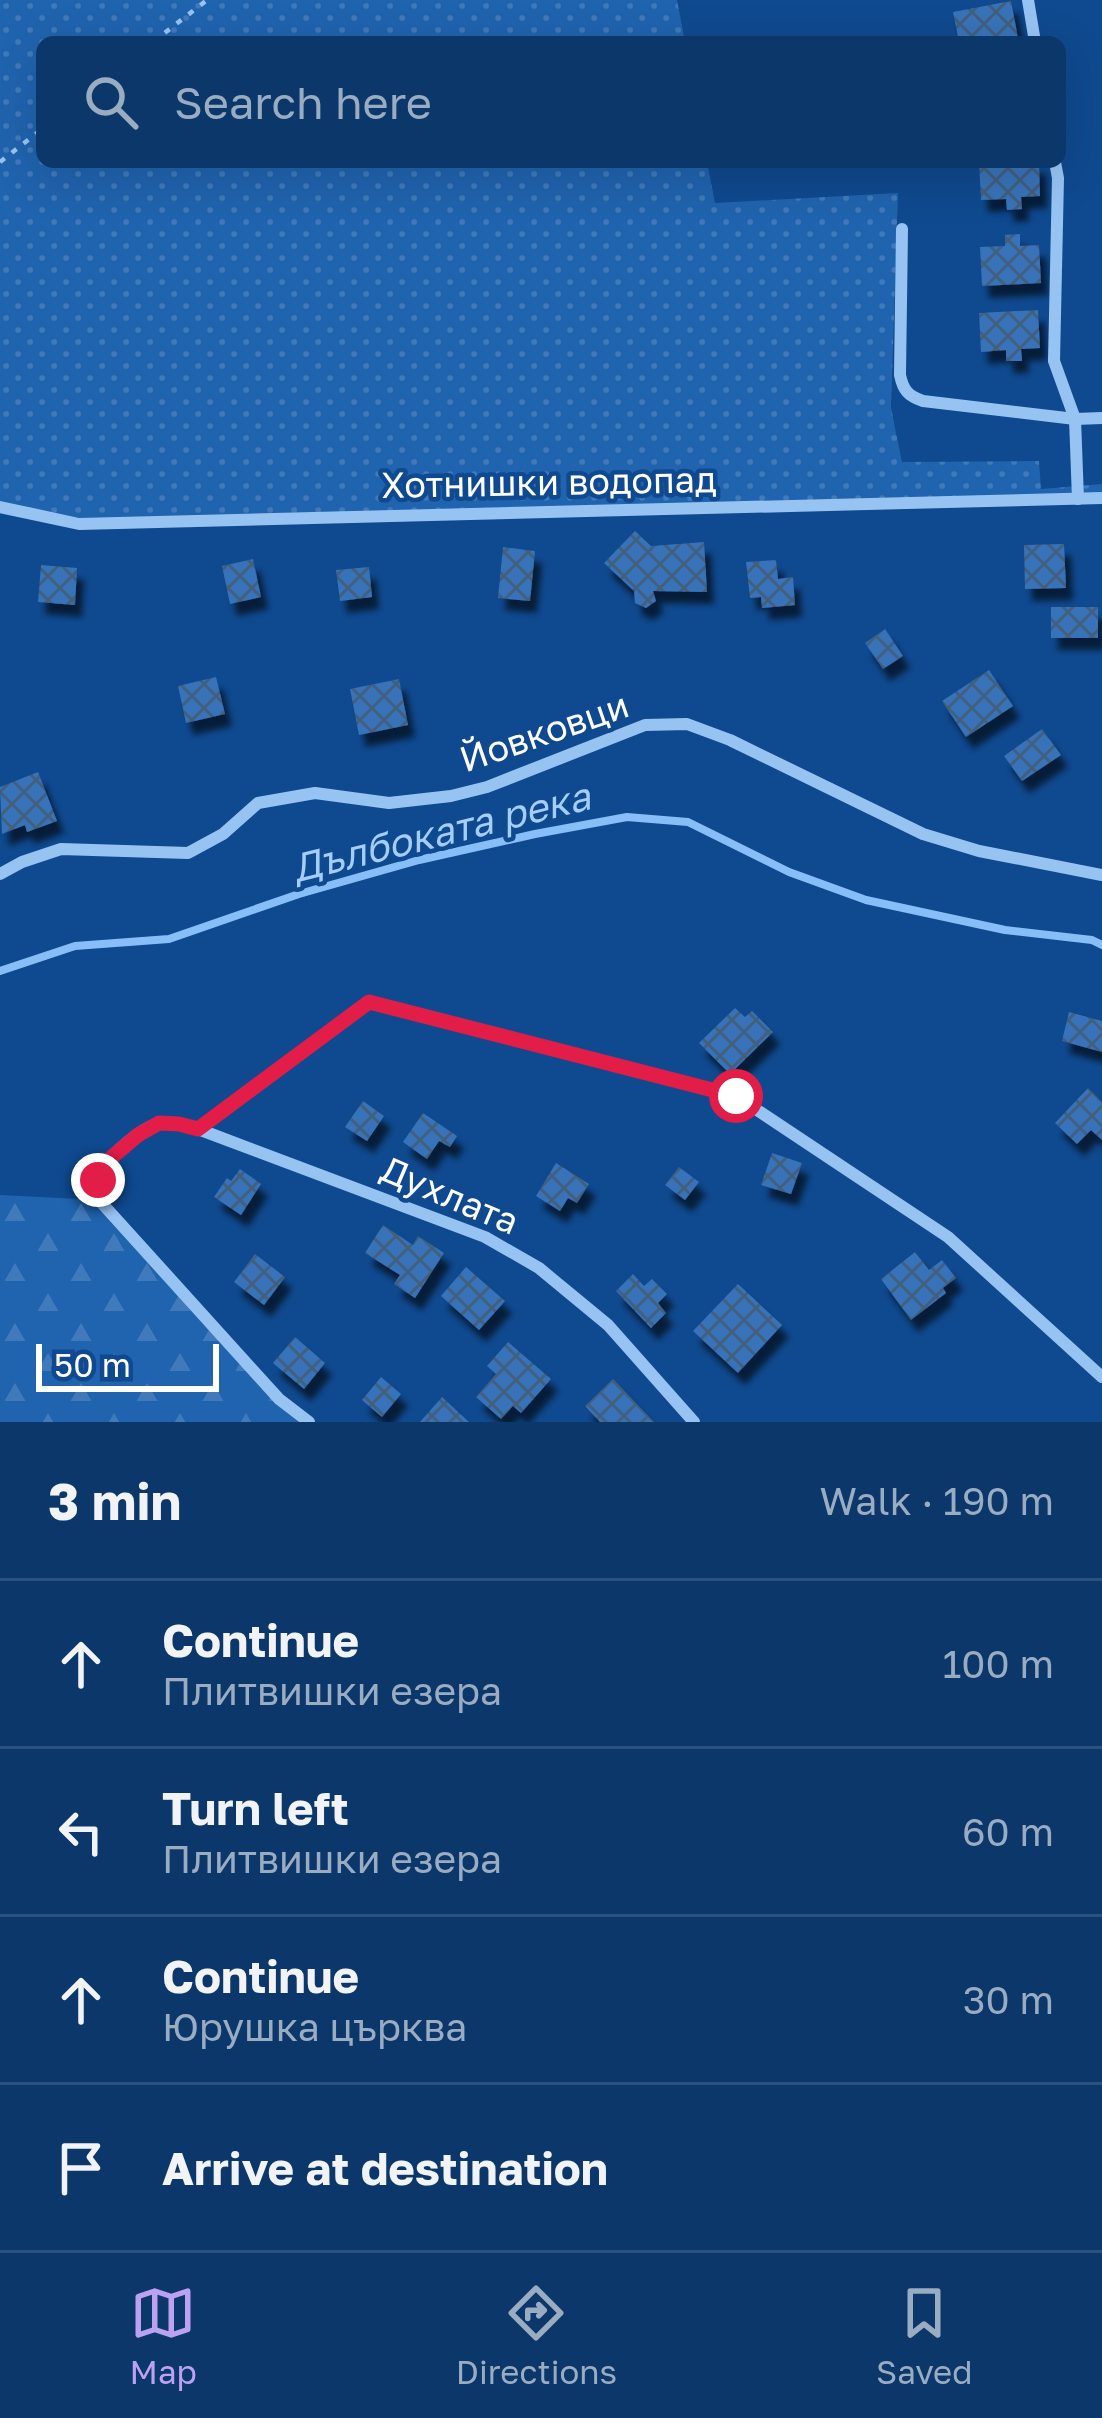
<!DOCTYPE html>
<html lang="en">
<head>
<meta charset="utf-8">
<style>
  :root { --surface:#0b376b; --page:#194273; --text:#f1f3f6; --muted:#9aacc1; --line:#2b517e; --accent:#bca0f2 }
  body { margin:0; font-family:"Golos Text",sans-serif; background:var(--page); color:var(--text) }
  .scale { position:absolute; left:36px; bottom:30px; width:183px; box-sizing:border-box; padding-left:12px; border:6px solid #fff; border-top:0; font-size:33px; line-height:42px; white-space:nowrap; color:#fff; -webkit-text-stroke:9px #0f498f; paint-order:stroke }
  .stop { position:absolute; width:36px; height:36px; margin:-27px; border:9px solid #e11d48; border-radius:50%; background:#fff }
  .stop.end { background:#e11d48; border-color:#fff; box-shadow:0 3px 12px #0008 }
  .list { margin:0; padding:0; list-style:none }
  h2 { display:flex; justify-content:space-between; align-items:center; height:156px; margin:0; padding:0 48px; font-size:51px }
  h2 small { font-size:39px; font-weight:400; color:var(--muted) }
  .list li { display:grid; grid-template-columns:78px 1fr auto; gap:36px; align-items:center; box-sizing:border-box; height:168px; padding:0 48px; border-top:3px solid var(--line) }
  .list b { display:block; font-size:45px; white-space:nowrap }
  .list p { margin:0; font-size:39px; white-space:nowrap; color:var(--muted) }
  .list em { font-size:39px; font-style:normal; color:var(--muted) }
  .icon { flex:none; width:66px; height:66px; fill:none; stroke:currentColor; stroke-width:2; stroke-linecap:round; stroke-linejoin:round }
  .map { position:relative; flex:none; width:1102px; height:1422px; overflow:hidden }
  .search { position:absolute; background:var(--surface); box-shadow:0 12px 48px #0002; left:36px; right:36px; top:36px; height:132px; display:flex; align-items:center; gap:30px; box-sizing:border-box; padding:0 42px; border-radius:18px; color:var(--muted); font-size:45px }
  .sheet { height:828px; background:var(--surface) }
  nav { display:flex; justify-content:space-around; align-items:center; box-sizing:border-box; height:168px; border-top:3px solid var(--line); background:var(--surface); font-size:33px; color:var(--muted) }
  nav a { display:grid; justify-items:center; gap:6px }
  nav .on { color:var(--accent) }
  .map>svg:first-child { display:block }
  .grass { fill:url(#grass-dots) }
  .forest { fill:url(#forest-firs) }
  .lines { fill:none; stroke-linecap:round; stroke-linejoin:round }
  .stream { stroke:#88bef7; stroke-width:8 }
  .building { fill:url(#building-cross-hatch); filter:url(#shadow) }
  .path { stroke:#97c3f3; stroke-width:4.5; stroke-dasharray:6 9; stroke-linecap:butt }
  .minor { stroke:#97c3f3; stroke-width:12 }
  .route { stroke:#e11d48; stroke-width:15 }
  .labels { text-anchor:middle; stroke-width:9; stroke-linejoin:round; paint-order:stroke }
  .street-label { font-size:36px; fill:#fff; stroke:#0f498f }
  .water-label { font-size:39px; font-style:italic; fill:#a3cdfa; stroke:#0f498f }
</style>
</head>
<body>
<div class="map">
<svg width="1102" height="1422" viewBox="0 0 1102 1422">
  <defs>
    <pattern id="grass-dots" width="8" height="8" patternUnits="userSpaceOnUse" patternTransform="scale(3)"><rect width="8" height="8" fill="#2063ae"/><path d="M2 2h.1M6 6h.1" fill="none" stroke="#417aba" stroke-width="1.8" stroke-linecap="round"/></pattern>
    <pattern id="forest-firs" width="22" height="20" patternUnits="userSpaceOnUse" patternTransform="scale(3)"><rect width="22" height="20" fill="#2063ae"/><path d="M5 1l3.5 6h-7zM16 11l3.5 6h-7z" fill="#417aba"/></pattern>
    <pattern id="building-cross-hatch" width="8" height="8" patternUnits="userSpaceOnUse" patternTransform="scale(3)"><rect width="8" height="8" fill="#3773b9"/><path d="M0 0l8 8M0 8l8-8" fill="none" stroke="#435e7d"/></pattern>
    <filter id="shadow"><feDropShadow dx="7" dy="12" stdDeviation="3" flood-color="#0009"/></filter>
  </defs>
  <rect width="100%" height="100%" fill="#0f498f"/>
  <polygon class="grass" points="0,0 677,0 685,42 42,42 42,162 707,162 715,203 898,193 891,408 902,462 1039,461 1041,489 1102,484 1102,498 79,524 0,507"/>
  <polygon class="forest" points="0,1195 99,1200 309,1422 0,1422"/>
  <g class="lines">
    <polyline class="stream" points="0,971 75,946 169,939 299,894 419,860 535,834 627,817 688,822 789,872 866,900 1005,930 1092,940 1102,945"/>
  </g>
  <g class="building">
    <polygon points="1011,1 1018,38 1000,42 959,42 953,12"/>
    <polygon points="979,162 1039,162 1040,196 1021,197 1022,209 1007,210 1006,199 981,200"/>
    <polygon points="1020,234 1020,246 1039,245 1041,283 982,286 980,247 1005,246 1005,235"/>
    <polygon points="1038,310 1040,348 1021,349 1022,361 1006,361 1006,350 981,352 979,313"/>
    <polygon points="635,531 651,546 704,542 707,592 653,591 656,601 646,608 635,603 634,591 604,563"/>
    <polygon points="1064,544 1066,588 1025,589 1024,545"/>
    <polygon points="503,547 535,551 530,601 498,598"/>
    <polygon points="253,559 261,597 230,604 222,566"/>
    <polygon points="776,560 778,579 793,577 795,605 762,608 761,597 750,598 746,562"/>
    <polygon points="41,565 77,568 75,605 38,602"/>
    <polygon points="369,567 372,597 340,601 336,570"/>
    <rect x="1051" y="607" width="47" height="31"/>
    <polygon points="885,629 903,656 883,669 865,643"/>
    <polygon points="989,670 1013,706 966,737 942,701"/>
    <polygon points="216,677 225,714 186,723 178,686"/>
    <polygon points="399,679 408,725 359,735 350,689"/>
    <polygon points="1042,729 1061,755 1022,781 1004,756"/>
    <polygon points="38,772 57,821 27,832 25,825 2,834 0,787"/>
    <polygon points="735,1008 745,1017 752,1011 773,1032 730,1074 699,1043"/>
    <polygon points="1069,1012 1102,1021 1102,1052 1062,1041"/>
    <polygon points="1088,1088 1102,1102 1102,1140 1091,1130 1077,1144 1055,1123"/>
    <polygon points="363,1101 384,1116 367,1141 345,1127"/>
    <polygon points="423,1113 457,1136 450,1147 439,1141 427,1159 403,1142"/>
    <polygon points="772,1153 802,1163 791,1194 761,1185"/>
    <polygon points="556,1163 589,1184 577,1203 568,1198 560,1211 536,1196"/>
    <polygon points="679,1167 699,1182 685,1200 665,1185"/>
    <polygon points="240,1169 261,1184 241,1215 214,1197 227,1178 231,1181"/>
    <polygon points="383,1225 413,1245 418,1236 444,1253 415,1298 394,1284 400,1275 365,1253"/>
    <polygon points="915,1252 929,1270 942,1260 956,1278 943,1288 946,1293 911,1320 881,1279"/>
    <polygon points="255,1254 285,1277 264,1305 234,1282"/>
    <polygon points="466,1267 505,1301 479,1330 441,1296"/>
    <polygon points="633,1274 644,1286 652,1279 667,1294 658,1303 666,1313 651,1328 616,1291"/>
    <polygon points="738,1284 782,1325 738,1373 693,1331"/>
    <polygon points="295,1337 325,1363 304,1389 273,1363"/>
    <polygon points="508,1342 551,1379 521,1413 513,1406 501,1419 476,1397 496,1374 487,1366"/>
    <polygon points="381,1377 401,1394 382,1417 362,1400"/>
    <polygon points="613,1379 654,1422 600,1422 585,1406"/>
    <polygon points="442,1397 469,1422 420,1422"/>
  </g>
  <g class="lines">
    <g class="path">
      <polyline points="153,42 207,0"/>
      <polyline points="0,162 42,129"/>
    </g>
    <g class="minor">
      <polyline points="1028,0 1035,42"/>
      <polyline points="1055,162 1058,178 1054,361 1075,419 1078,499"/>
      <path d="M902,229L900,375C903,390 908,396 923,401L1075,419L1102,418"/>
      <polyline points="0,507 79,524 1102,498"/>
      <polyline points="0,874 22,862 61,849 188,853 223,834 258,803 315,793 389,803 451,796 487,787 645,725 687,724 730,740 923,834 979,851 1102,875"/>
      <polyline points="198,1129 369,1002 736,1096 948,1237 1102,1377"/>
      <path d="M309,1422L279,1399L99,1200C99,1193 97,1187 98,1180C101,1161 141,1127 160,1123C173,1121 187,1125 198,1129L485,1237L539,1268L608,1325L694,1422"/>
    </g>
  </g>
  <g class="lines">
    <polyline class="route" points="98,1180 105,1163 138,1135 159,1123 179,1124 198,1129 369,1002 736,1096"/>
  </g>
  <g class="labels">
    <g class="street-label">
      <text transform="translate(549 482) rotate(-1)" y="13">Хотнишки водопад</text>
      <text transform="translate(544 732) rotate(-19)" y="13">Йовковци</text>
      <text transform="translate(450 1195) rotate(23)" y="13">Духлата</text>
    </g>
    <g class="water-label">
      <text transform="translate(441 832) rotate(-14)" y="14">Дълбоката река</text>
    </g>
  </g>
</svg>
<div class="scale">50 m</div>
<div class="stop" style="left:736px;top:1096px"></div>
<div class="stop end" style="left:98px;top:1180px"></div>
<div class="search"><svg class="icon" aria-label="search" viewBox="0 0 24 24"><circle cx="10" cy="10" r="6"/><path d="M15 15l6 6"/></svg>Search here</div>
</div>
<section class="sheet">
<h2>3 min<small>Walk · 190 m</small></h2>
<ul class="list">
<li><svg class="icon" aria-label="ahead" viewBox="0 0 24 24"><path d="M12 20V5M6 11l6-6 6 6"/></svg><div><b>Continue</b><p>Плитвишки езера</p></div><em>100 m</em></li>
<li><svg class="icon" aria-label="left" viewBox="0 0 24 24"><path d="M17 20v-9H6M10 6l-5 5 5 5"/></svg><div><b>Turn left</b><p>Плитвишки езера</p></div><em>60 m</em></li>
<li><svg class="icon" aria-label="ahead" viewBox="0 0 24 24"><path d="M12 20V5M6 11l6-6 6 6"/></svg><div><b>Continue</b><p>Юрушка църква</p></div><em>30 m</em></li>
<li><svg class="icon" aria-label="arrive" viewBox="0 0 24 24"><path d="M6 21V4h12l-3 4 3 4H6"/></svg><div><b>Arrive at destination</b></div></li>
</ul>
</section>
<nav>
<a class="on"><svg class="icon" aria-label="map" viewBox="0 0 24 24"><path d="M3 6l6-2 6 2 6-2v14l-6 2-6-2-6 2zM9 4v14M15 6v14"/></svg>Map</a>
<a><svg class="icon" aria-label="directions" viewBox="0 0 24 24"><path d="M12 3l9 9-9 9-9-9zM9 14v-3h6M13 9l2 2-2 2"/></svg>Directions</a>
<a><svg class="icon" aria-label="saved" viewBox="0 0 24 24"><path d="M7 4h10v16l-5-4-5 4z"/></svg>Saved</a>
</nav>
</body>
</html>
